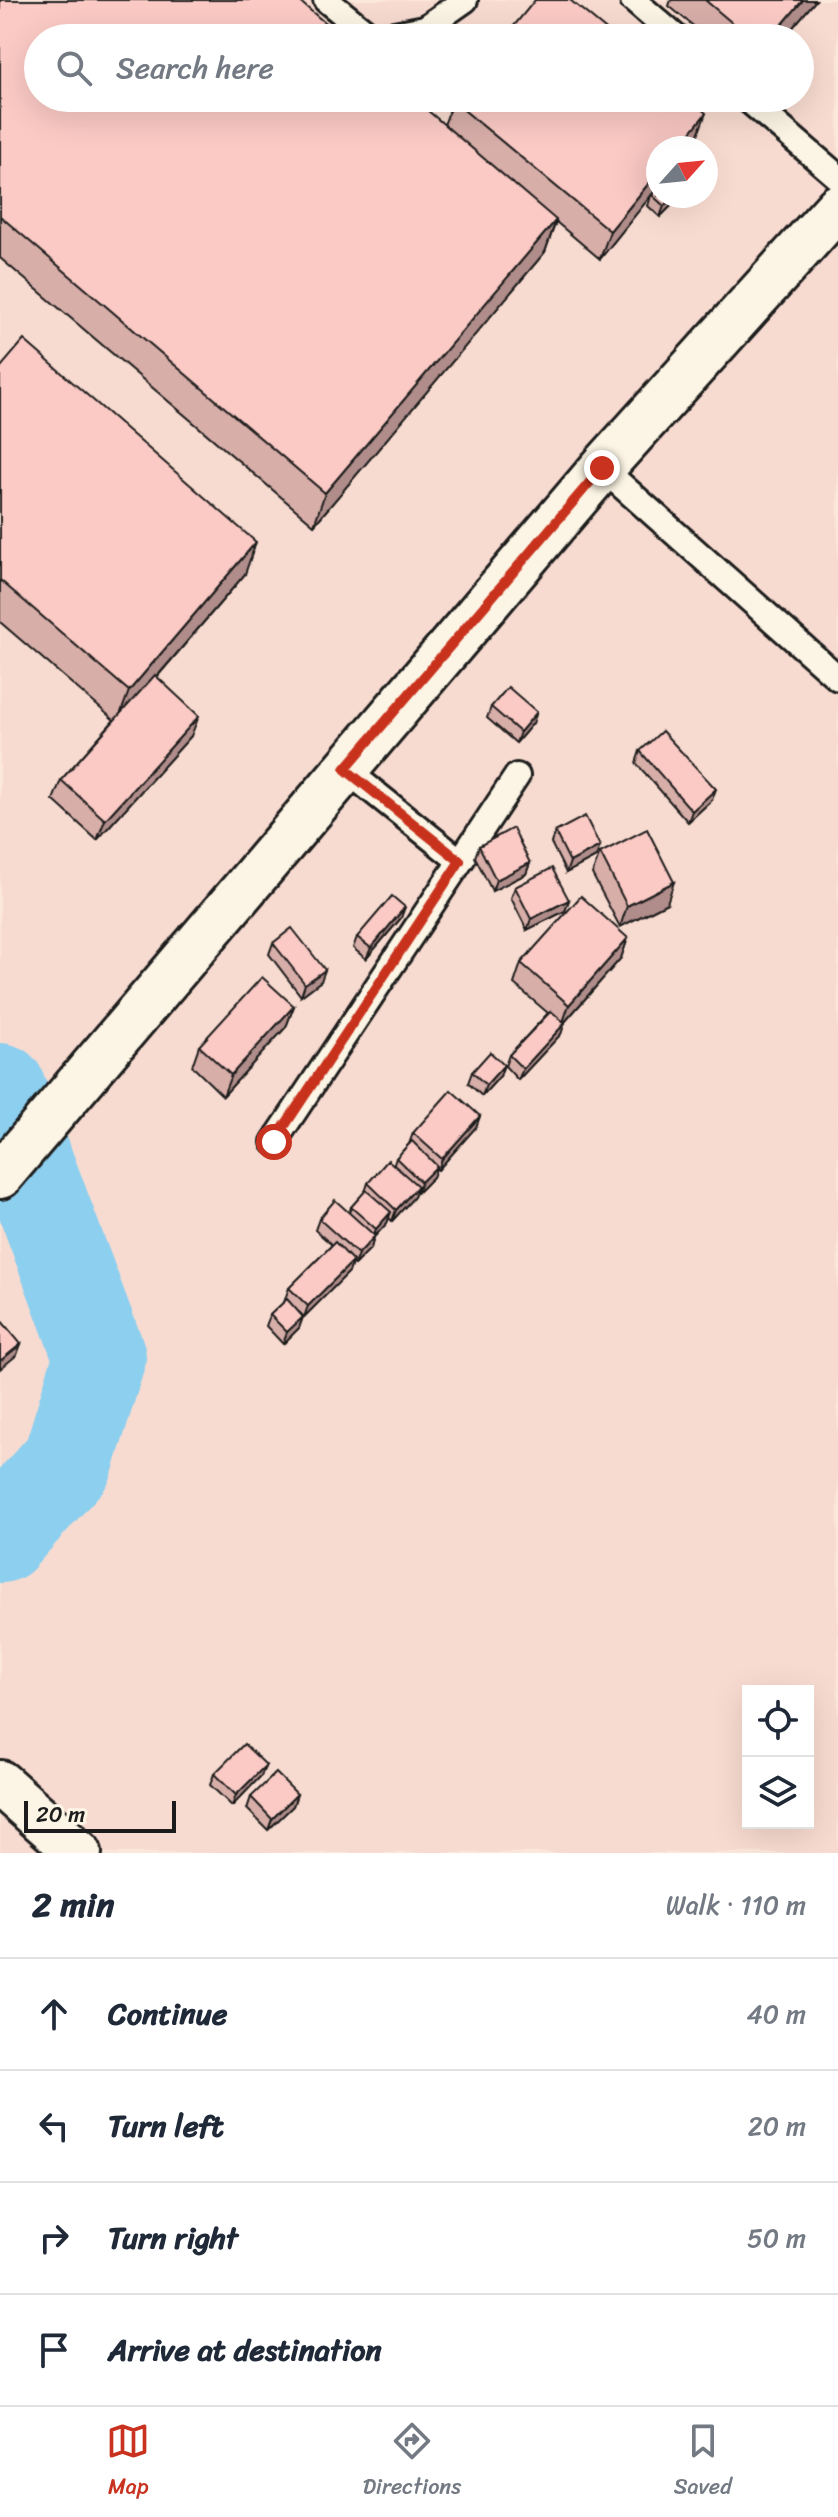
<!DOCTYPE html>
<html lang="en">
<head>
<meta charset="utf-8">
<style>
  :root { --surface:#fff; --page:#f2f2f3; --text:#1f2937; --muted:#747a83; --line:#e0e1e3; --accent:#c8321e }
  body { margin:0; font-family:Sriracha,sans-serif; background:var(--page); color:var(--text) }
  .controls { position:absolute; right:24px; bottom:24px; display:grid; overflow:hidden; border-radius:0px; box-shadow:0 8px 32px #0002 }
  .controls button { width:72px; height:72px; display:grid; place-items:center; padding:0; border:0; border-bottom:2px solid var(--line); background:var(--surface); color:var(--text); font:40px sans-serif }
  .compass { position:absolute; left:646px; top:136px; width:72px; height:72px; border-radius:50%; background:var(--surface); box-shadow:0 8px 32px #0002; rotate:63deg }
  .scale { position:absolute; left:24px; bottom:20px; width:152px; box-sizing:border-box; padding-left:8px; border:4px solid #1c1c1c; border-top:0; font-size:22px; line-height:28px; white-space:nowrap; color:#1c1c1c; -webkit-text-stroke:6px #fcf5e5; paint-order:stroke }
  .stop { position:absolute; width:24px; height:24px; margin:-18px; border:6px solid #c8321e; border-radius:50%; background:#fff }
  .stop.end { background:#c8321e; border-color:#fff; box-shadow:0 2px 8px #0008 }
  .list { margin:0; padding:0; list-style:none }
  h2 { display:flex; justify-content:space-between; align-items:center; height:104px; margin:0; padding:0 32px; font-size:34px }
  h2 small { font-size:26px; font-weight:400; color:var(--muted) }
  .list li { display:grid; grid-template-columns:52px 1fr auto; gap:24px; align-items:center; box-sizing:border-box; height:112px; padding:0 32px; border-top:2px solid var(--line) }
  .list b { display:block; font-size:30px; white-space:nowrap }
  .list em { font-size:26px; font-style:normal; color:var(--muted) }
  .icon { flex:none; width:44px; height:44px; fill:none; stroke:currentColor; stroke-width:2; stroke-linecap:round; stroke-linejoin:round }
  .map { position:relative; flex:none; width:838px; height:1853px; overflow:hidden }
  .search { position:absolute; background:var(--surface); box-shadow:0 8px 32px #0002; left:24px; right:24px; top:24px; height:88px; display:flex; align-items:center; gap:20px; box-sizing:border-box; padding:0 28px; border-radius:44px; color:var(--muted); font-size:30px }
  .sheet { height:552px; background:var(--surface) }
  nav { display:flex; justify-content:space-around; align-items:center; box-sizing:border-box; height:112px; border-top:2px solid var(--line); background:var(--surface); font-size:22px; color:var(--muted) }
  nav a { display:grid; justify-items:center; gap:4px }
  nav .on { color:var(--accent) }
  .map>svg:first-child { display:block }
  .built { fill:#f8dbd0; fill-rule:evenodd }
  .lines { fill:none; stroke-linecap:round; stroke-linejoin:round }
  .river { stroke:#8dcfef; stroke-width:92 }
  .service-casing { stroke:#1c1c1c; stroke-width:30 }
  .minor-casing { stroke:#1c1c1c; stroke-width:50 }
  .tertiary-casing { stroke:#1c1c1c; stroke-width:50 }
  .service { stroke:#fcf5e5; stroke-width:24 }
  .minor { stroke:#fcf5e5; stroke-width:44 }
  .tertiary { stroke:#fcf5e5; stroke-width:44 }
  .wall { fill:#d8aea9; stroke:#1c1c1c; stroke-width:2 }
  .shaded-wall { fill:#b08d8a; stroke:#1c1c1c; stroke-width:2 }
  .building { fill:#fbcac5; stroke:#1c1c1c; stroke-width:2 }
  .route { stroke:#c8321e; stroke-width:10 }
</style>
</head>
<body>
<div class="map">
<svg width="838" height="1853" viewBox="0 0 838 1853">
  <rect width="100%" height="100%" fill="#fce8db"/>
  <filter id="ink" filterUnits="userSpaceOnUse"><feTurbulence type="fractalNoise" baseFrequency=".0125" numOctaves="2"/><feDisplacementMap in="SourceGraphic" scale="16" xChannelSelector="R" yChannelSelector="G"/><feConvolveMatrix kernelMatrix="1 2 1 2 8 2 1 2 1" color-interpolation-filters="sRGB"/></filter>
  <g filter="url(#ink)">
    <path class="built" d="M0,0H838V1853H0ZM38,38H800V98H38ZM658,148H706V196H658ZM748,1691H808V1823H748Z"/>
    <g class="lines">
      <polyline class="river" points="0,1089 100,1357 68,1461 0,1537"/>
      <g class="service-casing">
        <g id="service">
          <polyline points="326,0 373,38"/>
          <polyline points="633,0 677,38"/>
          <polyline points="374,38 425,28 465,0"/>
          <polyline points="746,98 838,177"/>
          <polyline points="602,468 838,678"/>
          <polyline points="345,769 460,861"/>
          <polyline points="274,1142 517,776"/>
        </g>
      </g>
      <g class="minor-casing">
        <polyline id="minor" points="0,1783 79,1853"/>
      </g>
      <g class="tertiary-casing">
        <polyline id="tertiary" points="0,1176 602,468 838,207"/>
      </g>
      <use href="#service" class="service"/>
      <use href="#minor" class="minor"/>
      <use href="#tertiary" class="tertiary"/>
    </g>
    <g class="wall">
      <polygon points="0,0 444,125 453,101 696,140 658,148 658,196 681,196 660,217 648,206 651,195 600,259 556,222 545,252 314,525 0,258"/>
      <polygon points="671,0 816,0 784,38 708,38 669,6"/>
      <polygon points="0,368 245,574 157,677 191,736 97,840 53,800 61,780 114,720 0,622"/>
      <polygon points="491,707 533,723 516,743 487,718"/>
      <polygon points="640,751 712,800 688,822 636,763"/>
      <polygon points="555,832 596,857 566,873 551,843"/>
      <polygon points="479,846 530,863 526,874 492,891 475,857"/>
      <polygon points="600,853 667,903 620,927 592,874"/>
      <polygon points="515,887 569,900 565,911 527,930 511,898"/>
      <polygon points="401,918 366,959 353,948 357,937"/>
      <polygon points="628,938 621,958 564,1023 561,1034 518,1080 505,1066 509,1055 548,1013 514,984 521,963"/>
      <polygon points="273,943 321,981 301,996 269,954"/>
      <polygon points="294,1006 286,1027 223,1096 192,1066 199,1046"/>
      <polygon points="472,1072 500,1076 482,1096 468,1083"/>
      <polygon points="480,1116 476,1127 438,1170 436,1168 433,1177 417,1193 416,1192 414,1197 392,1221 389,1218 387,1223 374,1237 371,1248 354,1265 352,1263 349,1272 304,1317 299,1312 303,1317 299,1328 283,1344 266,1326 270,1315 286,1300 285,1299 289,1288 332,1245 315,1230 319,1219 349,1213 351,1207 365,1192 368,1183 394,1164 396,1158 409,1144 413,1133"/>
      <polygon points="214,1774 261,1776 232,1806 210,1785"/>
      <polygon points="297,1794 293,1806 268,1830 247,1809 251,1797"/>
    </g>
    <g class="shaded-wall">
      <polygon points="803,0 816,0 784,38 771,38"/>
      <polygon points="706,113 696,140 690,148 678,148"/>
      <polygon points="658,172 658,187 600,259 610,231"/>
      <polygon points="674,196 681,196 660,217 664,206"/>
      <polygon points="556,220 545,252 314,525 325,493"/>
      <polygon points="256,542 245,574 117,723 129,691"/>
      <polygon points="537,712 533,723 516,743 520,732"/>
      <polygon points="199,716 191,736 97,840 105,820"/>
      <polygon points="716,789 712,800 688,822 692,811"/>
      <polygon points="600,846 596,857 566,873 570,862"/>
      <polygon points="530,863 526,874 492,891 496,880"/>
      <polygon points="674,882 667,903 620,927 627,906"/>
      <polygon points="569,900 565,911 527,930 531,919"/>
      <polygon points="405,907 401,918 366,959 371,948"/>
      <polygon points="628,938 621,958 562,1025 569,1005"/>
      <polygon points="325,970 321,981 301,996 305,984"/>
      <polygon points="294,1006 286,1027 223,1096 231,1075"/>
      <polygon points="565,1023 561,1034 518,1080 523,1069"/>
      <polygon points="504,1065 500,1076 482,1096 486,1085"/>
      <polygon points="480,1116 476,1127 438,1170 442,1159"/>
      <polygon points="437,1166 433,1177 417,1193 421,1182"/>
      <polygon points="418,1186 414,1197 392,1221 396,1210"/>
      <polygon points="391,1212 387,1223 374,1237 371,1248 354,1265 358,1254 372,1239 376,1229"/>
      <polygon points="353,1261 349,1272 304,1317 308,1306"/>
      <polygon points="303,1317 299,1328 283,1344 287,1332"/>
      <polygon points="21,1344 17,1355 0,1369 0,1361"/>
      <polygon points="266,1765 261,1776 232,1806 236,1795"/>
      <polygon points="297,1794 293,1806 268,1830 272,1819"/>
    </g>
    <g class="building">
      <polygon points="0,0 298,0 343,38 38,38 38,98 413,98 556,220 325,493 0,216"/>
      <polygon points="535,0 570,0 616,38 504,38"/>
      <polygon points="705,0 803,0 771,38 750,38"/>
      <polygon points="422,23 443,38 412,38"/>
      <polygon points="455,98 689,98 706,113 678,148 658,148 658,172 610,231 453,101"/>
      <polygon points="658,188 658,196 674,196 664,206 652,195"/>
      <polygon points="24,340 256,542 129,691 0,580 0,368"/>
      <polygon points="155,675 199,716 105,820 61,780"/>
      <polygon points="508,687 537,712 520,732 491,707"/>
      <polygon points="662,731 716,789 692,811 640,751"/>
      <polygon points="585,816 600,846 570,862 555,832"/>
      <polygon points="513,828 530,863 496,880 479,846"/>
      <polygon points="647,829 674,882 627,906 600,853"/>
      <polygon points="552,868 569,900 531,919 515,887"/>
      <polygon points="392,896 405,907 371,948 357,937"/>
      <polygon points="581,896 628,938 569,1005 521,963"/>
      <polygon points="292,928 325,970 305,984 273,943"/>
      <polygon points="262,977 294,1006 231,1075 199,1046"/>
      <polygon points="551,1011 565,1023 523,1069 509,1055"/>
      <polygon points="490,1052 504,1065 486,1085 472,1072"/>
      <polygon points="451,1090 480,1116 442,1159 413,1133"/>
      <polygon points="412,1141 437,1166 421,1182 396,1158"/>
      <polygon points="388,1160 418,1186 396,1210 368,1183"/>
      <polygon points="366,1190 391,1212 376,1229 351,1207"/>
      <polygon points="335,1200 375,1236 358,1254 319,1219"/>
      <polygon points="335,1242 353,1261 308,1306 289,1288"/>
      <polygon points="287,1299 303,1317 287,1332 270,1315"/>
      <polygon points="0,1319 21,1344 0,1361"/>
      <polygon points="244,1744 266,1765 236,1795 214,1774"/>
      <polygon points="276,1773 297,1794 272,1819 251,1797"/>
    </g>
  </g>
  <g class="lines" filter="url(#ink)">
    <polyline class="route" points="274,1142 460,861 345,769 602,468"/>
  </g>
</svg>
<div class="controls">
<button><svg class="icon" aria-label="locate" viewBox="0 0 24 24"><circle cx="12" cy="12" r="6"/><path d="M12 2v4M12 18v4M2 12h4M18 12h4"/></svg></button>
<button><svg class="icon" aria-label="layers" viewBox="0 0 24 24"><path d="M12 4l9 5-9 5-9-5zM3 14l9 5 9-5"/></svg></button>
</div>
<svg class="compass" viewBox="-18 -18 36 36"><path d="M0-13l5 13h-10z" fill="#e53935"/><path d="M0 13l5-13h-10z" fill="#747a83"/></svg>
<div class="scale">20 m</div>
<div class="stop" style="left:274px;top:1142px"></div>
<div class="stop end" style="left:602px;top:468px"></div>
<div class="search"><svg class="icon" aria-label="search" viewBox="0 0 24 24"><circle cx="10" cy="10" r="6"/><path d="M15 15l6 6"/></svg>Search here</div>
</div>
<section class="sheet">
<h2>2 min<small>Walk · 110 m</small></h2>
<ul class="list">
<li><svg class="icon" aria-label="ahead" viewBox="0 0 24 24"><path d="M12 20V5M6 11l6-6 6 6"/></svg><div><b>Continue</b></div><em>40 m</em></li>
<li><svg class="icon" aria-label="left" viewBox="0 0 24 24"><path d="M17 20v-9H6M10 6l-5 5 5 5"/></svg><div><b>Turn left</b></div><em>20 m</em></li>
<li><svg class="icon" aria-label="right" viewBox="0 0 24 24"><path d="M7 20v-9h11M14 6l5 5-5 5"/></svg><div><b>Turn right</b></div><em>50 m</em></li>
<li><svg class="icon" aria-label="arrive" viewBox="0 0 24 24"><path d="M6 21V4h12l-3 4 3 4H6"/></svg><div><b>Arrive at destination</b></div></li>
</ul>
</section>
<nav>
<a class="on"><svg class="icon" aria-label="map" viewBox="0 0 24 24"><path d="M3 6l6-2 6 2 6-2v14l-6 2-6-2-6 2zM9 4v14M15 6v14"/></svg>Map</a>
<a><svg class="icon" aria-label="directions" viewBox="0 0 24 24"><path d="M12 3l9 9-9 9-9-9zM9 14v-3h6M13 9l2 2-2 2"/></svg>Directions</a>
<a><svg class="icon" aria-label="saved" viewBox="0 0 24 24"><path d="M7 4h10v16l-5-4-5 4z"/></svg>Saved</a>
</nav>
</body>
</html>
